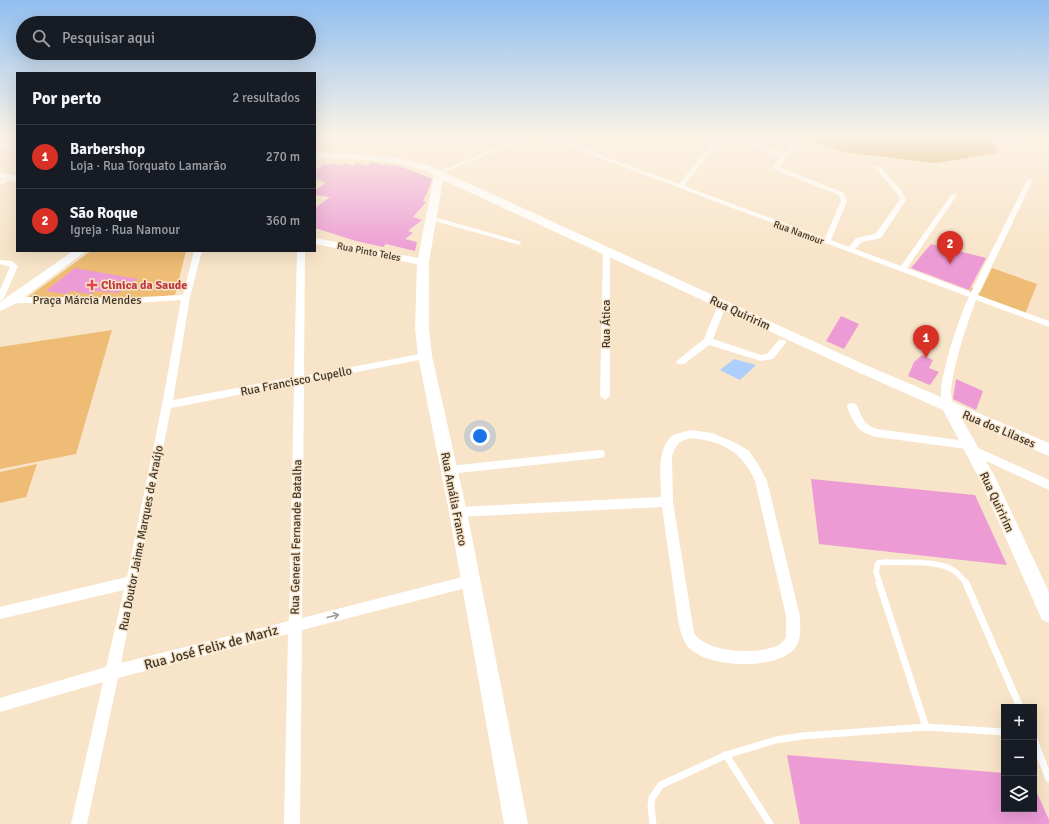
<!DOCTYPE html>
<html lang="pt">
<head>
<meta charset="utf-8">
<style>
  :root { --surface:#171b24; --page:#20242c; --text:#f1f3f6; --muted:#9ea1a6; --line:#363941; --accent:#d93025 }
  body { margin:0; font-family:Signika,sans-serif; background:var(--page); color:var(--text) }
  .controls { position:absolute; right:12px; bottom:12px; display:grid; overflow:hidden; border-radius:0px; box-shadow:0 4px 16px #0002 }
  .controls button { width:36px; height:36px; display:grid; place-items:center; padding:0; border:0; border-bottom:1px solid var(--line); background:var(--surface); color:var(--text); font:20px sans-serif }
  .you { position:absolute; left:480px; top:436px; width:14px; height:14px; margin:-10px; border:3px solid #fff; border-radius:50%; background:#1a73e8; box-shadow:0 0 0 6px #1a73e833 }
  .badge { display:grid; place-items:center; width:26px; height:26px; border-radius:50%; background:var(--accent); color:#fff; font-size:13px; font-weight:700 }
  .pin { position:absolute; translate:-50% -33px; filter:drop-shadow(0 1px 2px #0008) }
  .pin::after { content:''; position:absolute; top:21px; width:14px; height:12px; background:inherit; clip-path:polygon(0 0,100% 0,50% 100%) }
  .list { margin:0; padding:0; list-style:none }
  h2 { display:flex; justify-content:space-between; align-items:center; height:52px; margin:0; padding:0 16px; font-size:17px }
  h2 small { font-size:13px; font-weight:400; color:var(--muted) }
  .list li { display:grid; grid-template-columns:26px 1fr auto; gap:12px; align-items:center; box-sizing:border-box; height:64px; padding:0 16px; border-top:1px solid var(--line) }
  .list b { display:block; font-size:15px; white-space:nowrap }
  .list p { margin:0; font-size:13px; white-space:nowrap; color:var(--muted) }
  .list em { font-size:13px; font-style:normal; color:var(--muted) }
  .icon { flex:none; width:22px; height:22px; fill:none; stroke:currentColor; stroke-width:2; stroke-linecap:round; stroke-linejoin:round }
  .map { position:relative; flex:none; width:1049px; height:824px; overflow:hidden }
  .search { position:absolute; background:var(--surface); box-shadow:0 4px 16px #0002; left:16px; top:16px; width:300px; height:44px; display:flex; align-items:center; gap:10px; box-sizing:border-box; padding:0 14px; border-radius:22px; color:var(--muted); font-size:15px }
  .panel { position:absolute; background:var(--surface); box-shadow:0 4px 16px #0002; left:16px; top:72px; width:300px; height:180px; border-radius:0px }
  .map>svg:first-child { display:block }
  .green { fill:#eebc74 }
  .forest { fill:#d69f4b }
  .water { fill:#aecefb }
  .building { fill:#ec9bd4 }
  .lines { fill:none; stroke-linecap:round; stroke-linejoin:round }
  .lane-far2 { stroke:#fff; stroke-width:3.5 }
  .lane-far1 { stroke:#fff; stroke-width:5.5 }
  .lane { stroke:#fff; stroke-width:7 }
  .street { fill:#fff; fill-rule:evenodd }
  .secondary { fill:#fff; fill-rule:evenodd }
  .oneway { stroke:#9f9b96 }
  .health-dot { fill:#e0444e; stroke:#f8e4c8; stroke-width:1.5 }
  .labels { text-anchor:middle; stroke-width:3; stroke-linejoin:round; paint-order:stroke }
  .far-street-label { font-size:10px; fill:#3f372c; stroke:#f8e4c8 }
  .health-label { font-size:12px; font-weight:bold; fill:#be3a42; stroke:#f8e4c8; text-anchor:start }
  .street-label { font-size:12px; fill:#3f372c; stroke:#f8e4c8 }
  .near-street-label { font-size:14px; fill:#3f372c; stroke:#f8e4c8 }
</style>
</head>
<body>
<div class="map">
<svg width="1049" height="824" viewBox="0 0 1049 824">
  <rect width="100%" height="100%" fill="#f8e4c8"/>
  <g class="green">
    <polygon points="91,251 186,251 175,295 145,298 28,297"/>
    <polygon points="992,268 1037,284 1025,314 969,292 971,287 980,293"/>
    <polygon points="112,330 76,454 0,469 0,347"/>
    <polygon points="37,464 26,497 0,503 0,472"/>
  </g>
  <polygon class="forest" points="805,138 991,138 998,153 936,163 843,152"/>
  <polygon class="water" points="734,359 756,365 740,380 720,370"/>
  <g class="building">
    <polygon points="372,162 383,165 385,164 398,166 421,174 432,179 430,186 423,201 426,202 413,217 422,220 408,231 413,233 405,239 417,242 415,251 386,244 383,247 356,241 315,228 315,208 330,197 315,195 315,190 326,183 315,178 315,170 325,164 327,165 332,163 342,166 346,163 353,166 357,163 366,166"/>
    <polygon points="931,244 986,258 969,290 911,268"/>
    <polygon points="75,268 138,279 118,293 96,291 91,294 71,291 66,294 46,291"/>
    <polygon points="841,316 859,324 844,349 826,341"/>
    <polygon points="922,355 933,360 929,368 939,372 930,385 908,376 914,362"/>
    <polygon points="956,379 983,391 976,410 953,399"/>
    <polygon points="811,479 975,495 1007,565 819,544"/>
    <polygon points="787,755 1004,773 1004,809 1034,809 1034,786 1049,820 1049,824 800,824"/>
  </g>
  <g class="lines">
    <polyline class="lane-far2" points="431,218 519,243"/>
    <path class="lane-far1" d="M880,584L876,572L878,563L885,562C904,563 937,560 953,570C959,574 963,579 967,584"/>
    <g class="lane">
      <polyline points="879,583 926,727"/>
      <polyline points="966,583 1020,707"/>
      <polyline points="1034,740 1049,779"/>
      <polyline points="726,755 770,824"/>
      <polyline points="653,824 651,807 652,798 661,785 726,755 776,740 802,736 926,727 1004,732"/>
    </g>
    <g class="street">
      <polygon points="17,138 17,142 0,150 0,146"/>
      <polygon points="518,138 527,138 441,174 436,173"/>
      <path d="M547,138H557L679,184L715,138H721L684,186L825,238L841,201L839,195L775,170L773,167L780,157L729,138H739L783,154L793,141H797L798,142L779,167L844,193L847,201L831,240L849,247L856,238L875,234L900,200L896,192L874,167L879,166L901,190L906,200L881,238L862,242L855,249L901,266L952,194H956L957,195L907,268L971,292L1027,180L1032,179L1033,180L978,295L1049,321V327L976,300C967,324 952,368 951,393C951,398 953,403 954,408L953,411H945C943,406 942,401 941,396C939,378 960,314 969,297Z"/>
      <polygon points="10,176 12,177 12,179 0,185 0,180"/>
      <polygon points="603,250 609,250 610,252 610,396 605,400 600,396"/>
      <path d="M194,251H202L190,297L173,400L294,377L297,251H305L304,376L425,353L430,356L425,359L304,382L302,618L470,575L474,577L476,581L474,585L470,587L302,630L300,824H284L288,634L118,678L87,824H71L103,682L0,712V698L106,667L124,590L0,619V607L127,577L162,405L181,300L121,304L13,303L9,300L13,297L121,298L183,295ZM294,384L289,621L121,663L171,408Z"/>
      <polygon points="0,260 12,261 18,266 4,298 0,301 0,290 10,267 0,264"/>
      <polygon points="722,302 726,305 713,339 761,355 767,354 779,340 785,340 786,342 785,344 773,359 761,361 709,345 684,364 678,364 676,362 678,360 704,339 718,305"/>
      <path d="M852,403L856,404C862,416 863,425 877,429L973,442L974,446L1049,480V490L967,452L966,449L877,437C857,432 855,425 847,407L848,404Z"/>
      <path d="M690,430L712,433L736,443L749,451L758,464L767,481L800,616C800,627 802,639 795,648C777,671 702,669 686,644C677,629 677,608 674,591C670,563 666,535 662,507L458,517L454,516L452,512L454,508L458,507L661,497C661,480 656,449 672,436C677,433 685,432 690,430ZM690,438C722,441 742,451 755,481L786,616V638C782,642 779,646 774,647C753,654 707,653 694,633L673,502L672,456L675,448L680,442Z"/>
      <polygon points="600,450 604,451 605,454 604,457 600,458 449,474 445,473 444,470 445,467 449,466"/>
    </g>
    <g class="secondary">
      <path d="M315,152L395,157L424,164L442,171L861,363L1049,443V456L962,419L994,475L1049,592V623L1042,620L981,482L943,410L851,369L443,180L429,262V328L432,356L467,512L528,824H504L449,512L418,356L415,328L417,264L315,244V238L418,258L434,175C395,157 357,160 315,158Z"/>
      <polygon points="0,172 17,176 17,182 0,178"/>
      <polygon points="73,251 86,251 17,303 0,311 0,302"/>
    </g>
  </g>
  <defs><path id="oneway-shaft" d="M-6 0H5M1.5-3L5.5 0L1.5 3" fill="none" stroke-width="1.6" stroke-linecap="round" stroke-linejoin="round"/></defs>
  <use class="oneway" href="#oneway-shaft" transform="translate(333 616) rotate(-14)"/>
  <linearGradient id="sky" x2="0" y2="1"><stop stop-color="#91bef0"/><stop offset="0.54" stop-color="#fcf3e6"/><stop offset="1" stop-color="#fcf3e6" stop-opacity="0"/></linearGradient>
  <rect width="1049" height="254" fill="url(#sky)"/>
  <path class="health-dot" d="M90 279h4v4h4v4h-4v4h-4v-4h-4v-4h4z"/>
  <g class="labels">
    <g class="far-street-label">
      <text transform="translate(799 232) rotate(20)" y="4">Rua Namour</text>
      <text transform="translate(369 251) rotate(11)" y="4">Rua Pinto Teles</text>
    </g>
    <g class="health-label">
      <text x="101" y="289">Clinica da Saude</text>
    </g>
    <g class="street-label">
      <text x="87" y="304">Praça Márcia Mendes</text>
      <text transform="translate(740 313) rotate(25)" y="4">Rua Quiririm</text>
      <text transform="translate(606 324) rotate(-90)" y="4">Rua Ática</text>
      <text transform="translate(296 381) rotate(-11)" y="4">Rua Francisco Cupello</text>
      <text transform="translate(999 429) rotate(23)" y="4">Rua dos Lilases</text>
      <text transform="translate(454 499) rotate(79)" y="4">Rua Amália Franco</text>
      <text transform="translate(997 502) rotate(65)" y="4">Rua Quiririm</text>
      <text transform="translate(296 537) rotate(-89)" y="4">Rua General Fernande Batalha</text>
      <text transform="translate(141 538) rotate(-79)" y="4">Rua Doutor Jaime Marques de Araújo</text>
    </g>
    <g class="near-street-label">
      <text transform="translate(211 647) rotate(-15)" y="5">Rua José Felix de Mariz</text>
    </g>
  </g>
</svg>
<div class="controls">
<button>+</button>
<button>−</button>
<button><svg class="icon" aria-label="layers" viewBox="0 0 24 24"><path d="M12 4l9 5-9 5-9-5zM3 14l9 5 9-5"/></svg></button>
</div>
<div class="you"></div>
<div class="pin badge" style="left:926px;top:358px">1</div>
<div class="pin badge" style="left:950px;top:264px">2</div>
<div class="search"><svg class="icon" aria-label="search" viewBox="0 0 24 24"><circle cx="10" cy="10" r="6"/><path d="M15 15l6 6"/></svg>Pesquisar aqui</div>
<section class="panel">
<h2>Por perto<small>2 resultados</small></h2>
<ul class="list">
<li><span class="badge">1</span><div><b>Barbershop</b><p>Loja · Rua Torquato Lamarão</p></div><em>270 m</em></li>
<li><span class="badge">2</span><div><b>São Roque</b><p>Igreja · Rua Namour</p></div><em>360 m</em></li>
</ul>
</section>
</div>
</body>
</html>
